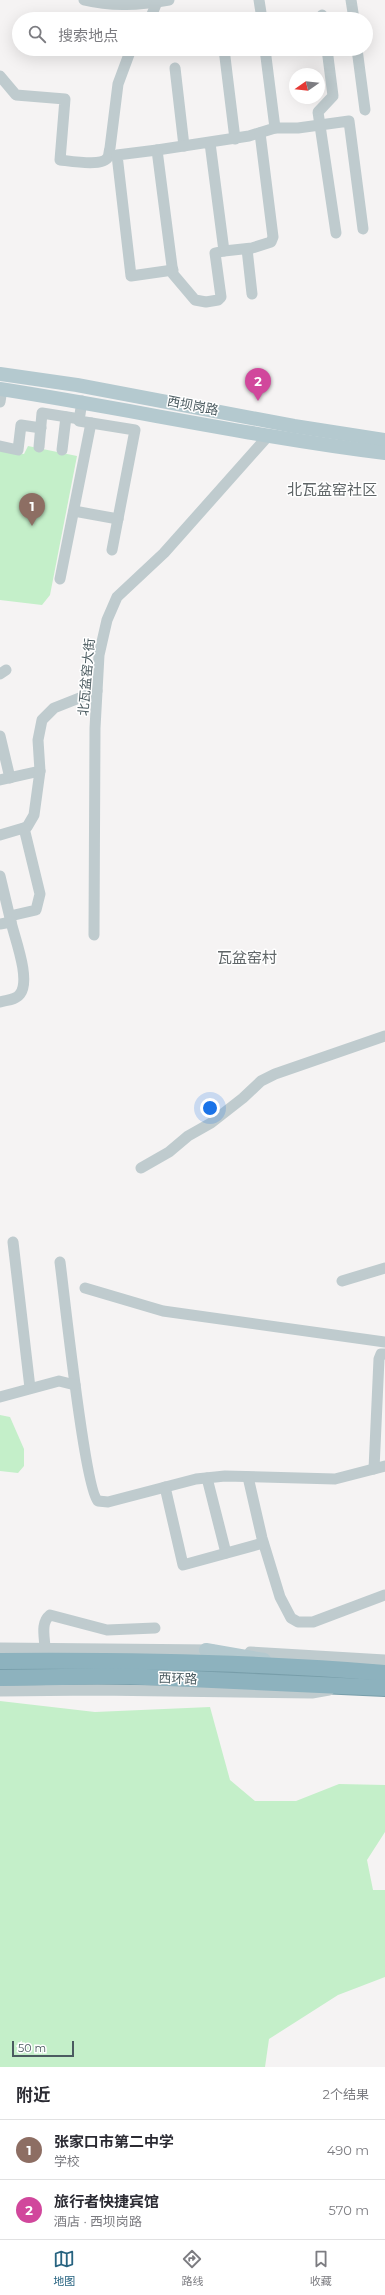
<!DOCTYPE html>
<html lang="zh">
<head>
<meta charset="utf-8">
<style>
  :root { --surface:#fff; --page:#f7f7f7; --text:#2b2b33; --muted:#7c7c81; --line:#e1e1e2; --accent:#276380 }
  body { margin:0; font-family:Montserrat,"Noto Sans SC",sans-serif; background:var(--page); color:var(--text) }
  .compass { position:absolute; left:289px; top:68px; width:36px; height:36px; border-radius:50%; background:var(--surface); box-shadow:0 4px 16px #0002; rotate:256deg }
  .scale { position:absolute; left:12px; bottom:10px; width:62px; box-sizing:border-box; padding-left:4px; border:2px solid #4b5b60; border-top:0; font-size:11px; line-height:14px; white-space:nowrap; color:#4b5b60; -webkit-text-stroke:3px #fff; paint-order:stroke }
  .you { position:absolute; left:210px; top:1108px; width:14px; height:14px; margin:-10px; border:3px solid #fff; border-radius:50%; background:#1a73e8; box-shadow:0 0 0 6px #1a73e833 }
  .badge { display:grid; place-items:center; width:26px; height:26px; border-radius:50%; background:var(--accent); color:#fff; font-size:13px; font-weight:700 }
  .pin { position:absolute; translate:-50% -33px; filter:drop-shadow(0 1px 2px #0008) }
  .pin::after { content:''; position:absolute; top:21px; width:14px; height:12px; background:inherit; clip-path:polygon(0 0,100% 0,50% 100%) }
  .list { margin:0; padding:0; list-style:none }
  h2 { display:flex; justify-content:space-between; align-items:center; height:52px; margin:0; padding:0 16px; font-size:17px }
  h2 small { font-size:13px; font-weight:400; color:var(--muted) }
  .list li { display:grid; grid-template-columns:26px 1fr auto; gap:12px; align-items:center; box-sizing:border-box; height:60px; padding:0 16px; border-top:1px solid var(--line) }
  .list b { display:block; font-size:15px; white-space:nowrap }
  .list p { margin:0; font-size:13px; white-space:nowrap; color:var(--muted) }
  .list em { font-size:13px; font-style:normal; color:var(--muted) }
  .icon { flex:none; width:22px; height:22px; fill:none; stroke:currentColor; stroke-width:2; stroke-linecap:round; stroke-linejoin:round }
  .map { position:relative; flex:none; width:385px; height:2067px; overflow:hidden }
  .search { position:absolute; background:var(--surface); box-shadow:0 4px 16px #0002; left:12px; right:12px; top:12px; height:44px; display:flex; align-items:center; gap:10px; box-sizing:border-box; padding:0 14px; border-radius:22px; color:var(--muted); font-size:15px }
  .sheet { height:172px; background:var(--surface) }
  nav { display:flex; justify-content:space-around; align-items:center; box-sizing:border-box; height:56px; border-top:1px solid var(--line); background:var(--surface); font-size:11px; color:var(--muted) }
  nav a { display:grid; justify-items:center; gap:2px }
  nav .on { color:var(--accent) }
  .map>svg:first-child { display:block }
  .green { fill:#c4efc9 }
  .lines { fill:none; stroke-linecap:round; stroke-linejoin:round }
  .highway-casing { stroke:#789eaa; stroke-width:18 }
  .minor { stroke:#bfcbce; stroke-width:11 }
  .major { stroke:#b4c9cf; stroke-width:14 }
  .highway { stroke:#8db2be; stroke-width:16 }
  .labels { text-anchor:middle; stroke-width:3; stroke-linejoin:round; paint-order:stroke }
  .street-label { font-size:13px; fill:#4b5b60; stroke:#fff }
  .quarter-label { font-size:15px; fill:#5f6567; stroke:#fff }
</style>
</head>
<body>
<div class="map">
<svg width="385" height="2067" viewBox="0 0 385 2067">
  <rect width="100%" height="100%" fill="#f5f3f3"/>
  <g class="green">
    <polygon points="28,446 77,456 50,595 42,605 0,600 0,451 24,454"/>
    <polygon points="0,1415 10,1417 24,1449 24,1466 18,1473 0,1471"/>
    <polygon points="0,1701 95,1712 210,1707 230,1780 255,1801 296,1801 339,1784 385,1785 385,1832 367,1860 373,1890 385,1890 385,1977 338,1995 269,2039 265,2067 0,2067"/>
  </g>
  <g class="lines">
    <g class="highway-casing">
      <g id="highway">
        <path d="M0,1661C128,1660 257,1662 385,1673"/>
        <polyline points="0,1678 124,1676 385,1688"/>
      </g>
    </g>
    <g class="minor">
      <path d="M84,0C113,7 139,5 169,0"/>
      <polyline points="259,0 262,19"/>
      <polyline points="351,0 354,19"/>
      <polyline points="322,15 323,19"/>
      <polyline points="150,19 157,2"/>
      <polyline points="224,49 235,139"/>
      <polyline points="327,49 333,96 318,112 336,233"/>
      <polyline points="357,49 365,110"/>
      <polyline points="175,68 184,146"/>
      <path d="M0,76L16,95L65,99L60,160C70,161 103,167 108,157C109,155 109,151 110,148L118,84L131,49"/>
      <polyline points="275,128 298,128 349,121 363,229"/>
      <polyline points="210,143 224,251 215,253 221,297 218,300 206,302 195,300 173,274 157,150 249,136 275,128 265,49"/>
      <polyline points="157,150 117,155 131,276 173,270"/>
      <polyline points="247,249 252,294"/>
      <polyline points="224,251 252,248 271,242 273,237 260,133"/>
      <polyline points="82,401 79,421 135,430 112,550"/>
      <polyline points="0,402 2,389"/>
      <polyline points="0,446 18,450 21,425 41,428"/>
      <polyline points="39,447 42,413 80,419"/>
      <polyline points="62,450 66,417"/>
      <polyline points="74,511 118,519"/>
      <polyline points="60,579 91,423"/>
      <polyline points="0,674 6,670"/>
      <polyline points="0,736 10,778"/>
      <polyline points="0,780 40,771"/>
      <polyline points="0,835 27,827 34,815 40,771 38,740 42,720 54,708 97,691"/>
      <polyline points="0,876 11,922"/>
      <polyline points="10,916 36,910 40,894 24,828"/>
      <path d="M0,924L11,922C15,939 31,980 20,994C16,1000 6,1000 0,1002"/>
      <polyline points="94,935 95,728 99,655 107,620 117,597 164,553 268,436"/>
      <polyline points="141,1168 169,1152 188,1136 211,1123 243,1098 261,1081 275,1074 385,1036"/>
      <polyline points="13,1242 30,1388"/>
      <path d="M60,1262C64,1292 85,1491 98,1501L108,1502L196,1479L225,1476L335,1479L385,1466"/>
      <polyline points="342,1281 385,1268"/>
      <polyline points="85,1288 163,1311 385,1342"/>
      <polyline points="0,1397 59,1381 75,1385"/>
      <polyline points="374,1469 379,1359 381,1354 385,1354"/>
      <polyline points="248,1477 262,1538 280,1597 291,1618 298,1622 313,1622 385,1595"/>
      <polyline points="207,1478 226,1553"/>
      <polyline points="165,1487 183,1565 263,1543"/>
      <polyline points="0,1648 213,1650"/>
      <path d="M45,1649C45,1638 40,1623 50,1615L107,1630L155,1628"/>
      <polyline points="250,1652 385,1660"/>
      <polyline points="0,1691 97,1690 312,1693 329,1690"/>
    </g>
    <g class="major">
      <polyline points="0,374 77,385 294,426 385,440"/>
      <path d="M0,389C129,409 256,437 385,453"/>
      <polyline points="206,1650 264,1660"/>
    </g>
    <use href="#highway" class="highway"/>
  </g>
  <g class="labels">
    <g class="street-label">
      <text transform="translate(193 405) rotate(11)" y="5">西坝岗路</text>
      <text transform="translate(86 677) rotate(-85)" y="5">北瓦盆窑大街</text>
      <text transform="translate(178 1678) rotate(2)" y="5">西环路</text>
    </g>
    <g class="quarter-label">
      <text x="332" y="495">北瓦盆窑社区</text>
      <text x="247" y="963">瓦盆窑村</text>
    </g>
  </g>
</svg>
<svg class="compass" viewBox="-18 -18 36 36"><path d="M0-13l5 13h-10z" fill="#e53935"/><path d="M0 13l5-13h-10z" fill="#7c7c81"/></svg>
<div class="scale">50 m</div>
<div class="you"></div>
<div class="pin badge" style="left:32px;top:526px;background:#8d6e63">1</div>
<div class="pin badge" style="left:258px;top:401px;background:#d1479c">2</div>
<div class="search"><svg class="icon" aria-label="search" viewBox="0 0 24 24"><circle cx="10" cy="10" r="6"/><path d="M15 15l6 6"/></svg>搜索地点</div>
</div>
<section class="sheet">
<h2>附近<small>2个结果</small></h2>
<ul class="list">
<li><span class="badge" style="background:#8d6e63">1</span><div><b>张家口市第二中学</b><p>学校</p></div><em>490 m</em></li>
<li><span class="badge" style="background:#d1479c">2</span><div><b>旅行者快捷宾馆</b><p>酒店 · 西坝岗路</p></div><em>570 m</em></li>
</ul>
</section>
<nav>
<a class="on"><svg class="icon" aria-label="map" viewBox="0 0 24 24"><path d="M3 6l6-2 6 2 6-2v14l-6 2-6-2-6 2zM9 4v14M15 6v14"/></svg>地图</a>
<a><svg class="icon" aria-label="directions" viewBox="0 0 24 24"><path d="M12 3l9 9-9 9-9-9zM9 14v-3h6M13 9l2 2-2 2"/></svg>路线</a>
<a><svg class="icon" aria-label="saved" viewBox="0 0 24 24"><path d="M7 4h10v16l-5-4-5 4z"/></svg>收藏</a>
</nav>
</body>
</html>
